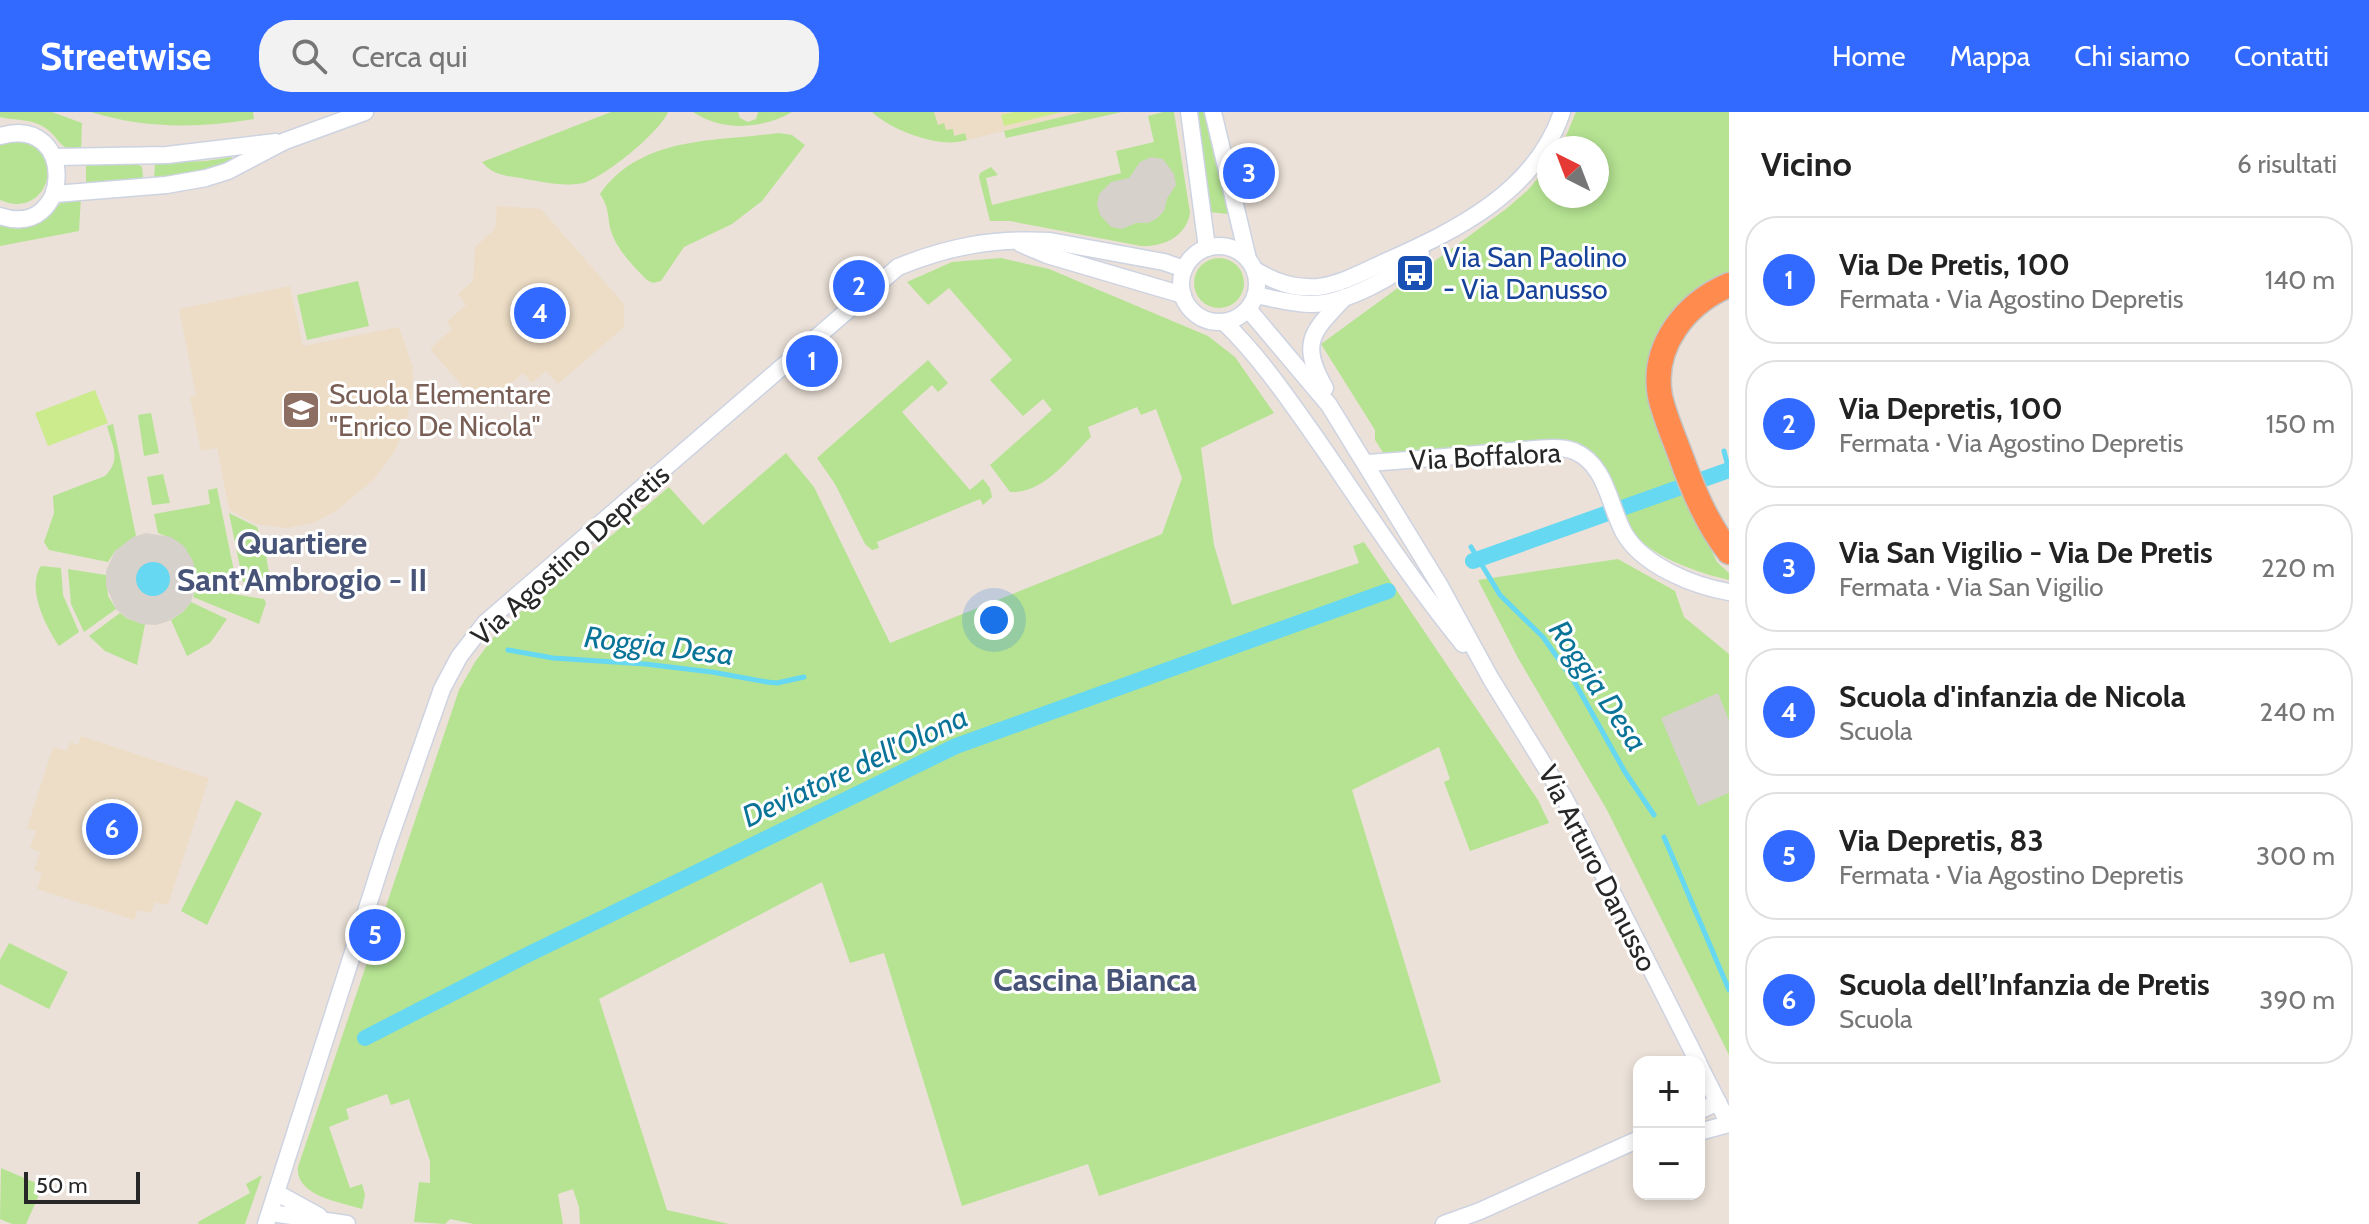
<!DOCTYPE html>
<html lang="it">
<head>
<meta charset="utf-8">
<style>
  :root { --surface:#fff; --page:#f2f2f2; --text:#222; --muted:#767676; --line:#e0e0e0; --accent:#3269fe }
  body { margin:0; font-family:Cabin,sans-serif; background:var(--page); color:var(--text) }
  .controls { position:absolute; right:24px; bottom:24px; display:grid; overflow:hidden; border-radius:16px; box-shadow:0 4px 12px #0003 }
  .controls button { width:72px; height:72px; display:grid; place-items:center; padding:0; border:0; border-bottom:2px solid var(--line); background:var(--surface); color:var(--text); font:40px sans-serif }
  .compass { position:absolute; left:1537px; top:24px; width:72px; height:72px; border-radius:50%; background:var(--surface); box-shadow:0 4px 12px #0003; rotate:318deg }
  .scale { position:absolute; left:24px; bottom:20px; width:116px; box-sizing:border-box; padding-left:8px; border:4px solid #272727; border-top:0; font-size:22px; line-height:28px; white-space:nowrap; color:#272727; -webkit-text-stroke:6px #fff; paint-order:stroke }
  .you { position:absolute; left:994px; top:508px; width:28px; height:28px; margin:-20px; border:6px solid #fff; border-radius:50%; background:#1a73e8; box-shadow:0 0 0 12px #1a73e833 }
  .badge { display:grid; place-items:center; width:52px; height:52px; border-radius:50%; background:var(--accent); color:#fff; font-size:26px; font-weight:700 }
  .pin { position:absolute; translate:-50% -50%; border:4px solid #fff; box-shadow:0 2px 8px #0006 }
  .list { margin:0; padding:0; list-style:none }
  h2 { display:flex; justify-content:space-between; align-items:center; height:104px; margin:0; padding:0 32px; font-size:34px }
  h2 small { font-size:26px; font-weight:400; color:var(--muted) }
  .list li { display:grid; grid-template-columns:52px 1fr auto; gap:24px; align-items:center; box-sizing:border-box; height:128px; margin:0 16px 16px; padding:0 16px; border:2px solid var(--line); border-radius:32px }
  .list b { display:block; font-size:30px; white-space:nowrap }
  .list p { margin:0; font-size:26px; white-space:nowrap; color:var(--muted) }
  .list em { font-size:26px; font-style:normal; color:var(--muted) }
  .icon { flex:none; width:44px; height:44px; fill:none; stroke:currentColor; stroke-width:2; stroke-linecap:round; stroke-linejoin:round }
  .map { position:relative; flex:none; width:1729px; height:1112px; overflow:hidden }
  header { display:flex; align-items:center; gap:48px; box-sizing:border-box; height:112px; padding:0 40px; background:var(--accent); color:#fff }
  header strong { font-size:38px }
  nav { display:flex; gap:44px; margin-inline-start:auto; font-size:28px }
  .search { width:560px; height:72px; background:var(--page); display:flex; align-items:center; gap:20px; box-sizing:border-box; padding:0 28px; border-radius:32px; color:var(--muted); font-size:30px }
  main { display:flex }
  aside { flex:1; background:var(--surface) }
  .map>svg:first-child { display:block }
  .education { fill:#edddc6 }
  .green { fill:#b5e392 }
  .pitch { fill:#cbeb8d }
  .plaza { fill:#d6d1cb }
  .water { fill:#67d8f1 }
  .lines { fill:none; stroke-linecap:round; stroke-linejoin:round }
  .stream { stroke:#67d8f1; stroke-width:5 }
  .canal { stroke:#67d8f1; stroke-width:16 }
  .minor-casing { stroke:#cdd3e1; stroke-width:19 }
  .highway-casing { stroke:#c3c3c3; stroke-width:27 }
  .minor { stroke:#fff; stroke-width:16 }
  .highway { stroke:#ff8c4e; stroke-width:24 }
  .labels { text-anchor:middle; stroke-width:6; stroke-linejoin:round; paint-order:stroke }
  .transit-label { font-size:28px; fill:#164399; stroke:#fff; text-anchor:start }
  .education-label { font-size:28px; fill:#785e54; stroke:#fff; text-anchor:start }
  .street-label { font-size:28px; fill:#272727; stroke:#fff }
  .water-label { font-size:30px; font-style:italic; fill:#0a7498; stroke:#fff }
  .quarter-label { font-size:32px; font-weight:bold; fill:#475478; stroke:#fff }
</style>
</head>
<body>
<header>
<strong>Streetwise</strong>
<div class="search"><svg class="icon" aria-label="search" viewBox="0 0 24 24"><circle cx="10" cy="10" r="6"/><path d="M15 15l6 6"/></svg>Cerca qui</div>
<nav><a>Home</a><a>Mappa</a><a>Chi siamo</a><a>Contatti</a></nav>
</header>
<main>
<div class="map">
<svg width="1729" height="1112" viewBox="0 0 1729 1112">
  <rect width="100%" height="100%" fill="#ebe1d8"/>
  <g class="education">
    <polygon points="934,0 1082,0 967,28 965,21 954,24 938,13"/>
    <polygon points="497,94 541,97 624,192 624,215 558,272 546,259 532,271 523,261 482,297 430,237 452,217 447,210 466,193 458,182 473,169 475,135 495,117"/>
    <polygon points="290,174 303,234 399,215 413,256 412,283 406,311 395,339 374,367 336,399 313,411 287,416 256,412 229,398 217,336 201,339 190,285 196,283 179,197"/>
    <polygon points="81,624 209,666 168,793 155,790 151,801 138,798 134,808 37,777 42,761 34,758 40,740 30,736 36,719 27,716 53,635 67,639 70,630 78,633"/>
  </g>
  <g class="green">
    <path d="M0,0H52L82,11L81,38C58,39 61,26 44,15C30,6 15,9 0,5Z"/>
    <path d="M91,0H253L254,7C199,16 145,17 91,0Z"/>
    <path d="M611,0H668C660,20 604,66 583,71C564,75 541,70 521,66C507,64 492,63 482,50Z"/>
    <path d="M693,0H738L740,6L748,10L756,7L758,0H792C763,17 722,20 693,0Z"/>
    <path d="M872,0H934L938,13L944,11L946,18L953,17L954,24L965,21L967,28C941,37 892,19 872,0Z"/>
    <polygon points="1082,0 1122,0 1006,26 1004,19"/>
    <path d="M1163,0H1174L1190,101C1186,125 1163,135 1141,134L1010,109H990L979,65L980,61L991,55L998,63L986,66L992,93L1121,61L1116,39L1154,30L1148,4Z"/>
    <polygon points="1195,0 1205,0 1228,102 1210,100"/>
    <path d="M1576,0H1729V166L1702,179L1657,224L1649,262L1684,381L1717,450L1729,461V468C1699,461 1644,443 1630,415C1617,391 1614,357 1590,340C1556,317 1429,339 1386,345L1375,328V318L1321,232L1506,97L1527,79L1549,53V84H1597V36H1561Z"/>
    <path d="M779,21L792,23L805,33L762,89L732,112L684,135L661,169L653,171L647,168C634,155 617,138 611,119C607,104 610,97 600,82C642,23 716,30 779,21Z"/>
    <path d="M7,29C13,29 20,29 26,30C66,39 48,109 0,88V32Z"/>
    <polygon points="231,45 235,49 187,64 154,66 155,51 206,49"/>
    <polygon points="86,52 137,52 142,55 143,65 141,68 86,74"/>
    <polygon points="81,85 79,119 0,134 0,110 40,107 61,91"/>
    <path d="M1001,146L1049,157L1208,224L1235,245L1274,301L1201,336L1214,433L1232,493L1359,451L1353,434L1364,430L1538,688L1549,711L1470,739L1444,670L1450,667L1439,635L1352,678L1441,970L1099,1084L1088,1052L962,1094L884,841L850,851L822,770L599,887L667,1098L729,1112H580L579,1095L573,1077L558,1082L563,1112H474L450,1107L445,1112L414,1110L419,1070L430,1071V1049L409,987L391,993L387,982L346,997L349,1007L329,1015L350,1076L362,1072L365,1083L362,1097C341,1090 295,1084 298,1055L459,578L475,550L499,518L669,375L703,413L786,341L814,375L890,531L1162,422L1182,366L1156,297L1141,303L1137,295L1088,315L1091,325C1069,346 1044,382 1010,380L990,353L1052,298L1043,287L1023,304L990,268L1012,248L949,176L928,193L907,170L952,150Z"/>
    <circle cx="1219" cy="171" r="25"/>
    <polygon points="358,169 369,214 307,228 297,183"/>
    <polygon points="928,248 948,271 938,280 932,273 902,300 970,378 983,367 990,376 992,385 983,393 980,387 877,430 879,436 872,438 865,432 835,372 817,346"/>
    <polygon points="151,301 159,341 144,344 138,303"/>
    <path d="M113,312L136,424L115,439L108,450L49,438L44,430L54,401L53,384L105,364C122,347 112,334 107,314Z"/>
    <polygon points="163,362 170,391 152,393 147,365"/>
    <path d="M217,376L236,469L197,466C193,445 179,428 158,421L154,402L210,392L208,378Z"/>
    <polygon points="229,401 257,415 265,437 269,461 264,470 243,470"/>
    <polygon points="1618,447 1675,479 1684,505 1729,542 1729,943 1607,698 1518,546 1478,468"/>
    <path d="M41,454L61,456L63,483L79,520L59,534C46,515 26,476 41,454Z"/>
    <polygon points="68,457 106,463 108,484 116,497 84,520 71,492"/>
    <polygon points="196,476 264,487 266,491 259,512 193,485"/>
    <polygon points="191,490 227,507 210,531 187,544 171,508 183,500"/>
    <polygon points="120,501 128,507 145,512 137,553 105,539 89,524"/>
    <polygon points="236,688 262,701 207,813 181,799"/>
    <polygon points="9,831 68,860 49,897 0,872 0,848"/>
    <polygon points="1,1056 43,1074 26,1112 12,1112 0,1107"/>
    <polygon points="262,1063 245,1112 199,1112 198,1110 250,1081 246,1072"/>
  </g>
  <g class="pitch">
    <polygon points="1013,0 1062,0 1004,14 1001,3"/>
    <polygon points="95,278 108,311 48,334 35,301"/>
  </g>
  <g class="plaza">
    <polygon points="1151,45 1163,47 1174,62 1176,73 1167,87 1164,99 1156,107 1148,111 1136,111 1122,117 1111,115 1100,103 1097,92 1099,82 1111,70 1129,66 1140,50"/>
    <polygon points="146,421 171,425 184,434 193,449 197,466 191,490 183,500 169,509 156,513 141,512 127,506 116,497 106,474 106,459 115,439 133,425"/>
    <polygon points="1718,581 1729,608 1729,681 1698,694 1661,606"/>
  </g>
  <circle class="water" cx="153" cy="467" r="17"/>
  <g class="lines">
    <g class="stream">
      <polyline points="1724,339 1729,358"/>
      <polyline points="1471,435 1500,483 1543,525 1574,569 1625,660 1654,703"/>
      <polyline points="508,538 553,546 645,552 712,560 767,570 777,571 804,565"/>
      <polyline points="1664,725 1729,878"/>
    </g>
    <g class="canal">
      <polyline points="1473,449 1729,358"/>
      <polyline points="365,926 523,845 956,634 1388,479"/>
    </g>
    <g class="minor-casing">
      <g id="minor">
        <polyline points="1189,0 1207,136"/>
        <polyline points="1213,0 1248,147"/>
        <path d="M0,24C78,1 73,129 0,104"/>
        <polyline points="54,45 167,43 276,30"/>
        <polyline points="55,82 166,73 206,66 228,59 285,29 365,0"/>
        <polyline points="1021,132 1047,143 1183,183"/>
        <circle cx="1219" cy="172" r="38"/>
        <path d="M1255,158C1275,170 1294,177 1318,175C1342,172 1365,159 1387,149C1457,118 1536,79 1562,0"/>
        <path d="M1256,183C1274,187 1294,192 1312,192C1345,192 1396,164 1421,142"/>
        <polyline points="1248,197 1329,293 1440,474 1491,567 1565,687 1698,950"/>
        <path d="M1224,210C1262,247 1292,292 1323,336C1368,402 1412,469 1463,532"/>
        <path d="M1325,276C1299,230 1312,220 1345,185"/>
        <path d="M1366,351C1415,348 1464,343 1513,339C1531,338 1557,333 1574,339C1607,353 1609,394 1624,421C1643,454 1694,474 1729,480"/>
        <polyline points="1699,953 1729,1012"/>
        <polyline points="1699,999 1718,990"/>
        <polyline points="1699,1020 1729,1012"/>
        <polyline points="277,1081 319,1104"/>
        <polyline points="271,1101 347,1112"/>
        <path d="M266,1112L387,734L442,577L459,545L485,511L898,155C950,134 994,126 1050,129L1164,150L1184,157"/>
        <polyline points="1444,1112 1480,1099 1639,1027"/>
      </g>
    </g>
    <g class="highway-casing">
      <path id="highway" d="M1729,173C1686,191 1651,234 1660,284C1664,303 1673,323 1680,342C1693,378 1706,410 1729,440"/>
    </g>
    <use href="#minor" class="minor"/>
    <use href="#highway" class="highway"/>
  </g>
  <defs>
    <g id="bus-square" transform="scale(2)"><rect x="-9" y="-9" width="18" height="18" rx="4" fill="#1a4fb4" stroke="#fff"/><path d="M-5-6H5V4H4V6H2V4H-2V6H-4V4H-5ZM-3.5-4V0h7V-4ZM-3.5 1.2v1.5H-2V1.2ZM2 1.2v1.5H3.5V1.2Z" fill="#fff"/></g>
    <g id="school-square" transform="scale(2)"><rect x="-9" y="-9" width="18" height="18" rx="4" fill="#8d6e63" stroke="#fff"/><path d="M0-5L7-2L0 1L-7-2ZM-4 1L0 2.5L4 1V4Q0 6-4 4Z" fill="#fff"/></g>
  </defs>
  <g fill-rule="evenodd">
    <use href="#bus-square" x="1415" y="161"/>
    <use href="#school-square" x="301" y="298"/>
  </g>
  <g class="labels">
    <g class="transit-label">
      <text x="1443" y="155">Via San Paolino<tspan x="1443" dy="32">- Via Danusso</tspan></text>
    </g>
    <g class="education-label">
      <text x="329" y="292">Scuola Elementare<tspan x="329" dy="32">"Enrico De Nicola"</tspan></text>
    </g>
    <g class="street-label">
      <text transform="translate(1485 344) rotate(-3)" y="10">Via Boffalora</text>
      <text transform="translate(570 443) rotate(-42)" y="10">Via Agostino Depretis</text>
      <text transform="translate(1598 756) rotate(63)" y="10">Via Arturo Danusso</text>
    </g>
    <g class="water-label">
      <text transform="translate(659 534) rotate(7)" y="10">Roggia Desa</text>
      <text transform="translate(1598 574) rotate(56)" y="10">Roggia Desa</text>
      <text transform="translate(855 655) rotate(-25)" y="10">Deviatore dell'Olona</text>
    </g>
    <g class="quarter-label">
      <text x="302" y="442">Quartiere<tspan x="302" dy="37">Sant'Ambrogio - II</tspan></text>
      <text x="1095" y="879">Cascina Bianca</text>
    </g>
  </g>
</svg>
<div class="controls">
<button>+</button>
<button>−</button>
</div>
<svg class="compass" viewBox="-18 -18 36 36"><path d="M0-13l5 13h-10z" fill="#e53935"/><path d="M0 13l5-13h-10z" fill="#767676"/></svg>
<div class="scale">50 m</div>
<div class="you"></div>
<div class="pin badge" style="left:812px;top:249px">1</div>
<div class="pin badge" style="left:859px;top:174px">2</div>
<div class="pin badge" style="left:1249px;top:61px">3</div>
<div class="pin badge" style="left:540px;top:201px">4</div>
<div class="pin badge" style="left:375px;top:823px">5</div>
<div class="pin badge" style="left:112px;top:717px">6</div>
</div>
<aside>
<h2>Vicino<small>6 risultati</small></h2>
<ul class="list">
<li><span class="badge">1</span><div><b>Via De Pretis, 100</b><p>Fermata · Via Agostino Depretis</p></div><em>140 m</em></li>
<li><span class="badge">2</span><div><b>Via Depretis, 100</b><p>Fermata · Via Agostino Depretis</p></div><em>150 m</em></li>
<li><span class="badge">3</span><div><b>Via San Vigilio - Via De Pretis</b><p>Fermata · Via San Vigilio</p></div><em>220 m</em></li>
<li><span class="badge">4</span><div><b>Scuola d'infanzia de Nicola</b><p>Scuola</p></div><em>240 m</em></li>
<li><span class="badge">5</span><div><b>Via Depretis, 83</b><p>Fermata · Via Agostino Depretis</p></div><em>300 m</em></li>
<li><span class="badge">6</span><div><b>Scuola dell’Infanzia de Pretis</b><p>Scuola</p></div><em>390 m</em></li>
</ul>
</aside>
</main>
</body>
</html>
